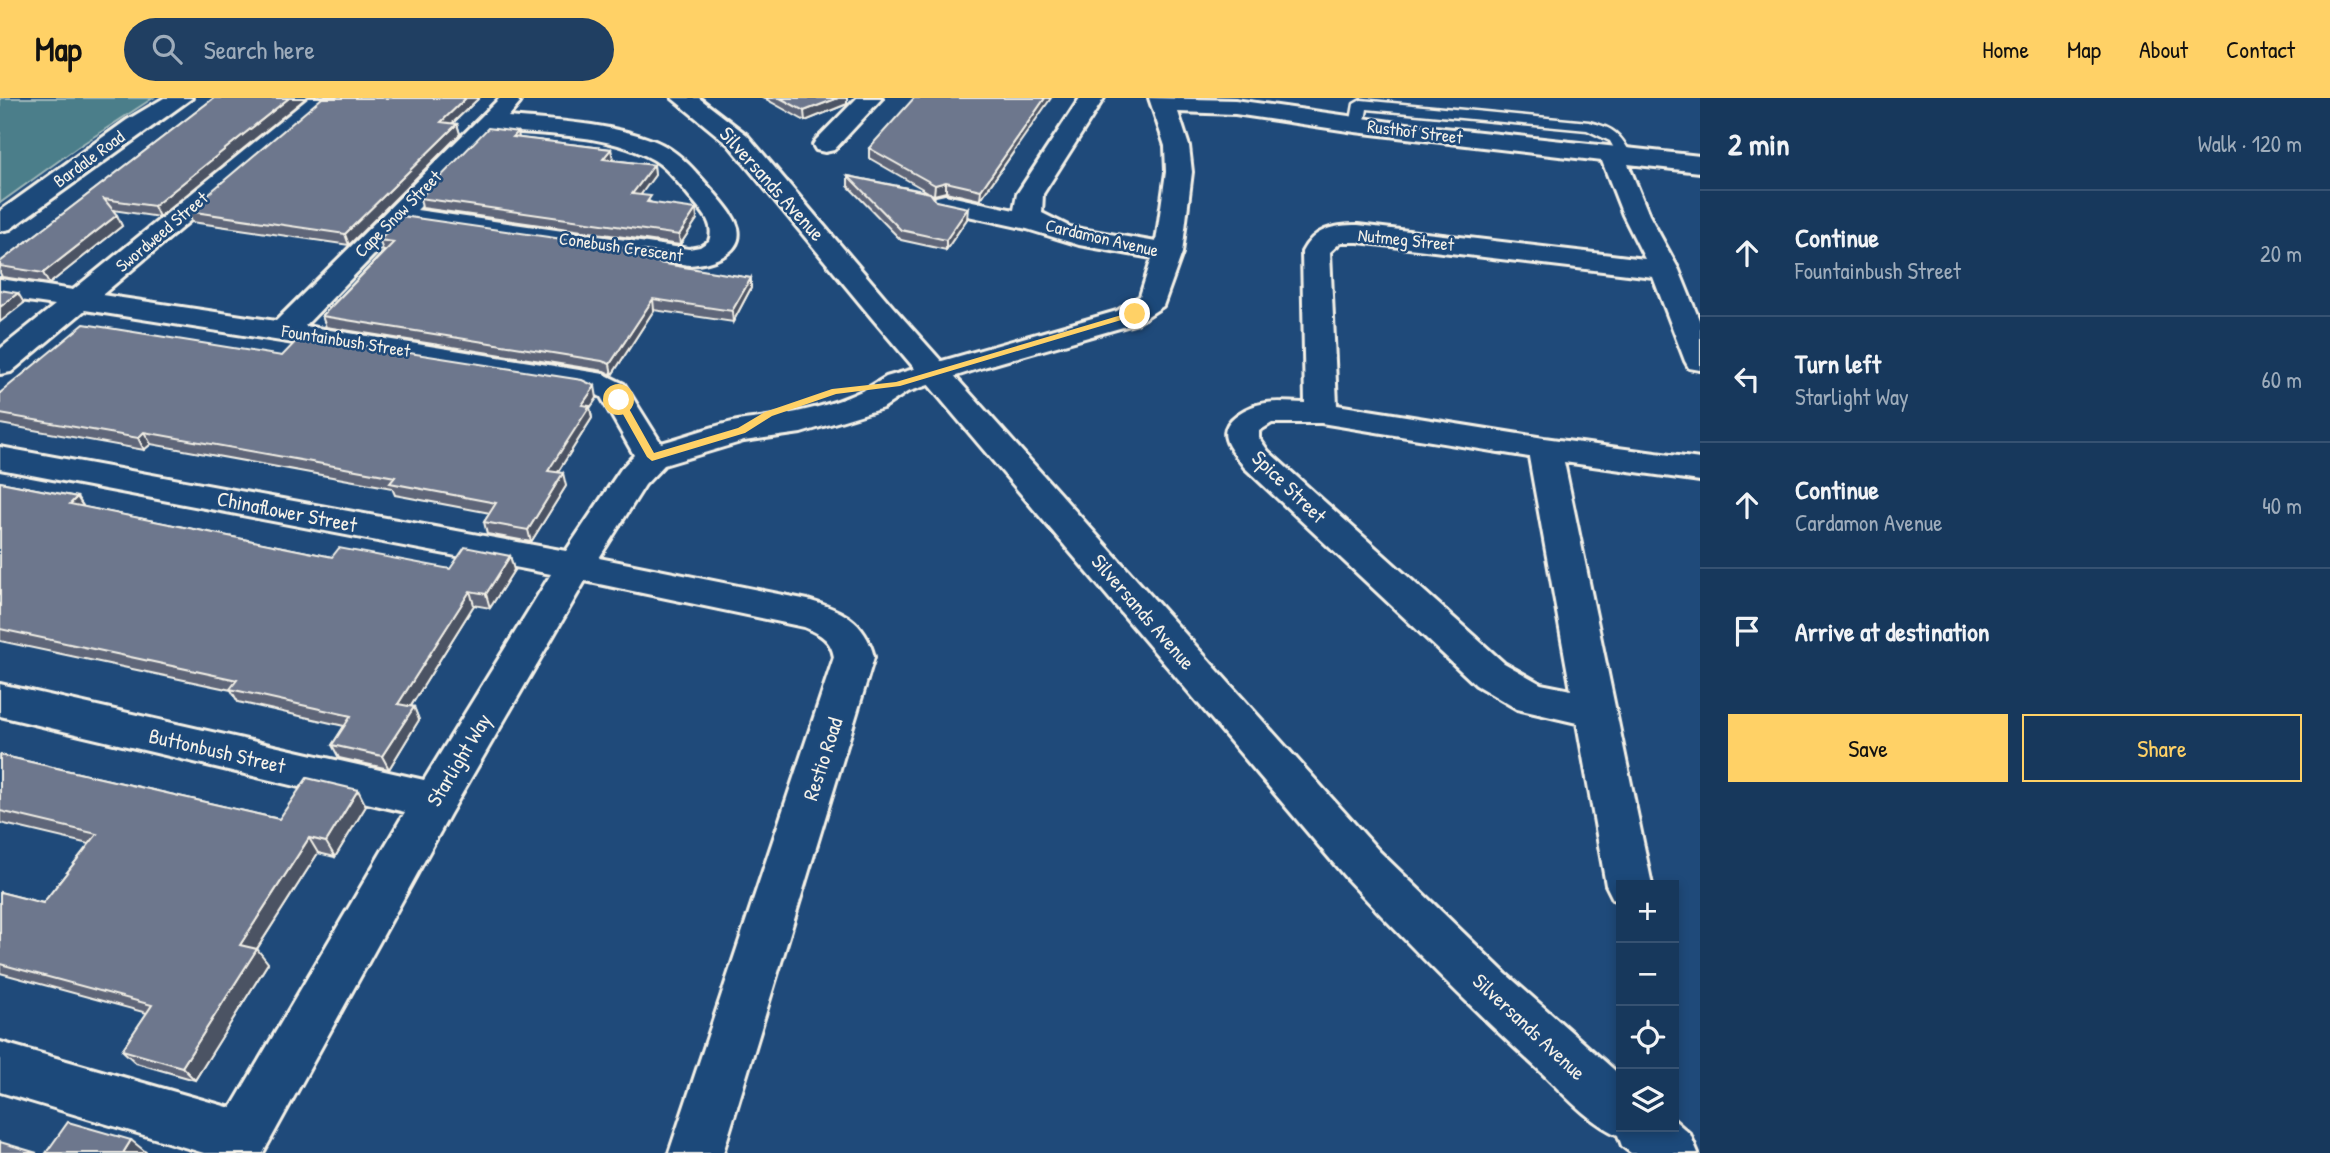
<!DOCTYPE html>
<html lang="en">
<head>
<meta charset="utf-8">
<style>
  :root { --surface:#17385c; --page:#203f62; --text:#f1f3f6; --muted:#9eacbb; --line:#365272; --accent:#ffd166 }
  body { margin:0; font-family:"Patrick Hand",sans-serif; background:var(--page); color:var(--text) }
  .controls { position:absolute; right:21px; bottom:21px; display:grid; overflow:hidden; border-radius:0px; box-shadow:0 4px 10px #0003 }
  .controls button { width:63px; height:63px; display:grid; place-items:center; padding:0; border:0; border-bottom:2px solid var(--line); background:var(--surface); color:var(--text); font:35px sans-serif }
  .stop { position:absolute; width:21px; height:21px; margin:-16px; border:5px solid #ffd166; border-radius:50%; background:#fff }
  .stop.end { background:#ffd166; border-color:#fff; box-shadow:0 2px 7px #0008 }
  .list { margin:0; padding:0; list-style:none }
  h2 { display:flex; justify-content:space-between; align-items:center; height:91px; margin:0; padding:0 28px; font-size:30px }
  h2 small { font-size:23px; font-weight:400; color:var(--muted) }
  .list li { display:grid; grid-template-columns:46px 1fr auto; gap:21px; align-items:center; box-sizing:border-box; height:126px; padding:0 28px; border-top:2px solid var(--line) }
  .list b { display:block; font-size:26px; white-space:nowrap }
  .list p { margin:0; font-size:23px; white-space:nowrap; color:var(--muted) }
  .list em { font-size:23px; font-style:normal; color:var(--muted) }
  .actions { display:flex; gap:14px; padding:21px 28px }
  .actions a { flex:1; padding:16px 0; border:2px solid var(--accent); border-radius:0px; text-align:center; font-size:24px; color:var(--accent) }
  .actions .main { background:var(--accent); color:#111 }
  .icon { flex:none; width:38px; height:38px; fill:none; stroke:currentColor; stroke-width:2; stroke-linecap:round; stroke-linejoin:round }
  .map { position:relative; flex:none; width:1700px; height:1055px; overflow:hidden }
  header { display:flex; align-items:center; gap:42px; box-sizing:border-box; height:98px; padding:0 35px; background:var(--accent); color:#111 }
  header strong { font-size:33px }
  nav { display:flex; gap:38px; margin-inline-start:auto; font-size:24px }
  .search { width:490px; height:63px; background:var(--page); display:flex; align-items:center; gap:18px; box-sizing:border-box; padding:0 24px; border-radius:38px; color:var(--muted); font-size:26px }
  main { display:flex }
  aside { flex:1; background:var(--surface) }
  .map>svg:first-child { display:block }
  .green { fill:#4c7e8a; stroke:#a0b8b9; stroke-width:2 }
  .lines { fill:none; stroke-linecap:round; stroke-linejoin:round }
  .lane-casing { stroke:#f4f1e8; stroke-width:5 }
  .street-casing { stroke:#f4f1e8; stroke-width:6 }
  .secondary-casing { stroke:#f4f1e8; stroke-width:6 }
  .lane { fill:#1f4a7a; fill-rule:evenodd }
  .street { fill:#1f4a7a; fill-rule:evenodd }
  .secondary { fill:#1f4a7a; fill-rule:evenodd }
  .wall { fill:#5e6679; stroke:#f4f1e8; stroke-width:2 }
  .shaded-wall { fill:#4c5363; stroke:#f4f1e8; stroke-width:2 }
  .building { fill:#6d778d; stroke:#f4f1e8; stroke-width:2 }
  .route { fill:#ffd166 }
  .labels { text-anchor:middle; stroke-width:5; stroke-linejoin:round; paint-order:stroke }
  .far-street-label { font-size:18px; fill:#f4f1e8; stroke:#1f4a7a }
  .street-label { font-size:21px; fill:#f4f1e8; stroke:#1f4a7a }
</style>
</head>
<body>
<header>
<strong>Map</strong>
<div class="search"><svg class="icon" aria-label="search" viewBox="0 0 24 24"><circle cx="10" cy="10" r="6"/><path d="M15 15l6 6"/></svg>Search here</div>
<nav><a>Home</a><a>Map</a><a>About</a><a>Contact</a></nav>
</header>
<main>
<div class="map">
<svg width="1700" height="1055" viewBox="0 0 1700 1055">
  <rect width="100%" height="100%" fill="#1f4a7a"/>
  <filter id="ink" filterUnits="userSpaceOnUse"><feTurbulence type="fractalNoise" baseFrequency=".0143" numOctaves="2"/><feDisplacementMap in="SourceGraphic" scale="14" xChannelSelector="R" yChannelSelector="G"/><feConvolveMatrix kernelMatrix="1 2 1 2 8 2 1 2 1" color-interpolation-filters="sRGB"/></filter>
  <g filter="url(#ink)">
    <polygon class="green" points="0,0 153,0 78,49 0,105"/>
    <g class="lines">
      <g class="lane-casing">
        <path id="lane" d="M1361,2L1589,24C1614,30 1620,36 1632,58L1630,61H1620L1610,43L1587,32L1367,11L1364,28L1357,32L1350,28L1354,6Z"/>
      </g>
      <g class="street-casing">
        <g id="street">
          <polygon points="164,0 192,0 10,131 0,133 0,113 127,22"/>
          <path d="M309,0H335L102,197L276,223L500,0H516L520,5L508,19C556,23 609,25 655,43C679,53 694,72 711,91C720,102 734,116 738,130C744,157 707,166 689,167L404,126L305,228L604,276L624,286L661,345C688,338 716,326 744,322C794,316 843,308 886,279L1117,213L1140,198L1152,160L1079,147L1027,131L936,111L932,105L936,99L945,97L1014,112L1017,96L1080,0H1104L1043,96L1042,115L1070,129L1156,144L1166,74L1165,48L1149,0L1235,2L1398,25L1700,58V74L1628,66L1649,117L1679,172L1700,224V272L1689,270L1685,263L1653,179L1358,144H1341L1330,154L1337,307L1544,340L1700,361V383L1564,364L1652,787H1621V805L1613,801L1606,787L1577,625L1517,611L1476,587L1244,369C1239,361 1228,350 1226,341C1220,321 1250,307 1266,305C1279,303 1292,305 1305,305L1302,154C1314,131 1333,127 1358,127L1645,161L1623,117L1602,63L1355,34L1235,16L1178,14L1189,48L1192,74L1182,155L1163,208L1137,225L987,268L907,294L883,310L801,335L744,343L664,367L645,387L599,460L808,502C841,512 865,522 874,559L723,1055H669L834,559C831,541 820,536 804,529L585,483L450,716L263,1055H204L0,994V944L231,1010L405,714L0,618V586L424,682L551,476L0,371V349L566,453L621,371L634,357L601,299L585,291L85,212L11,274L0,276V251L55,207L0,199V181L73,192ZM495,32C546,37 608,35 654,62C670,72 682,90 695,105C704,116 715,127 709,143L700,149L689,151L417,112ZM1272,325H1321L1529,359L1571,592L1541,586L1504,565L1268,353L1259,340V333Z"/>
          <polygon points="857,0 882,0 834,52 825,54 816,52 813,47 816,42"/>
        </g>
      </g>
      <g class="secondary-casing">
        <path id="secondary" d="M672,0H699L747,37L892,208L1379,753L1506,876L1621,978V1029H1674V1022L1690,1036L1698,1055H1631L1622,1048L1618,1037C1588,1024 1564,996 1540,973C1473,912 1409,847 1347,781L872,220L729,47Z"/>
      </g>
      <use href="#lane" class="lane"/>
      <use href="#street" class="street"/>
      <use href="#secondary" class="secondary"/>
    </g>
    <g class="wall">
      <polygon points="214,0 159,119 113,112 122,128 49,186 2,179 0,175 0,164"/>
      <polygon points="479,0 453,25 457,26 460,36 349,147 192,124 188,113"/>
      <polygon points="764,0 847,0 847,6 805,23"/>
      <polygon points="518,34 519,40 611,51 612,62 654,67 655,77 640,97 652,105 697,121 680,147 422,110 420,100"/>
      <polygon points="869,50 1013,55 980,102 946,94 934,97 931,96 936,103 967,121 946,152 901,142 848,88 848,78 928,94 869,60"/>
      <polygon points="379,142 667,167 751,180 751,190 733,224 654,212 612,277 604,273 326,229 322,218 385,152 383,152"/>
      <polygon points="282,258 597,300 590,310 592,320 558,374 566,388 531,444 487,436 484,424 490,415 395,397 392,390 151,346 144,352 0,326 0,295"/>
      <polygon points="0,384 77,399 84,409 332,459 450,471 510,458 514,472 490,510 474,507 411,608 414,609 419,622 389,671 339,660 332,647 344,628 238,604 231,592 0,543"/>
      <polygon points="0,657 279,721 366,708 335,759 318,755 257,851 268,865 195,982 136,965 122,952 147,915 0,875 0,794 43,805 89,746 0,725"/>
    </g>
    <g class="shaded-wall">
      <polygon points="289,0 306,0 159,119 154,108"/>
      <polygon points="466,0 479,0 443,34 441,24"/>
      <polygon points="838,0 847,0 847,6 805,23 804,13"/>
      <polygon points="1045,0 1051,0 980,102 981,92"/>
      <polygon points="457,26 460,36 349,147 345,136"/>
      <polygon points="611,51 613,61 605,71 603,61"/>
      <polygon points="654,67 655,77 634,106 632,96"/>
      <polygon points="946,84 946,94 934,97 935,87"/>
      <polygon points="968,110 967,121 946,152 946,142"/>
      <polygon points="696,111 697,121 680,147 679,137"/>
      <polygon points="117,117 122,128 49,186 43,175"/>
      <polygon points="666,156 667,166 659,165"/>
      <polygon points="751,180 751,190 733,224 732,213"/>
      <polygon points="18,195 24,205 0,224 0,209"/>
      <polygon points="653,201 654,212 612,277 610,266"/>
      <polygon points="595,288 597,300 590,310 592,320 551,385 548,373 582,307"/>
      <polygon points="144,334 151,346 144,352 138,340"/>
      <polygon points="563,375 566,388 531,444 528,432"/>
      <polygon points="77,399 86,413 70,406"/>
      <polygon points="510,458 514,472 490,510 486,496"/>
      <polygon points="470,493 474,507 404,619 398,606"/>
      <polygon points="414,609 419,622 389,671 382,658"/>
      <polygon points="358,692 366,708 335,759 326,744"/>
      <polygon points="309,740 318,755 251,860 240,847"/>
      <polygon points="257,851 268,865 195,982 182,969"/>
      <polygon points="131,1042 147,1055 123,1055"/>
    </g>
    <g class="building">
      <polygon points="214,0 289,0 154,108 104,101 117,117 43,175 0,168 0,164"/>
      <polygon points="322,0 466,0 441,24 457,26 345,136 188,113"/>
      <polygon points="780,0 838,0 804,13"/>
      <polygon points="914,0 1045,0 981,92 946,84 935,87 869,50"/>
      <polygon points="488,30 518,34 513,39 611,51 603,61 654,67 632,96 651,98 647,104 696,111 679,137 420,100"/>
      <polygon points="848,78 930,95 936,103 968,110 946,142 901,132"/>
      <polygon points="402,118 666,156 659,165 751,180 732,213 653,201 610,266 602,263 322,218 394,144 379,142"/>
      <polygon points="0,192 18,195 0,209"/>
      <polygon points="84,226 282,258 301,238 582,282 595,288 582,307 590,308 548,373 563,375 528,432 484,424 496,405 390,385 395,379 144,334 138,340 0,316 0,295"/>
      <polygon points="0,384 77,399 70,406 332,459 339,450 450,471 465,449 510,458 486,496 470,493 398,606 414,609 382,658 332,647 351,618 230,591 237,582 0,531"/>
      <polygon points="0,657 279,721 307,680 358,692 326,744 309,740 240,847 257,851 182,969 122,952 152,907 0,866 0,794 43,805 97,736 0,713"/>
      <polygon points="68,1024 131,1042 123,1055 46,1055"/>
      <polygon points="0,1044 37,1055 0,1055"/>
    </g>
  </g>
  <polygon class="route" points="1135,213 1138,214 1138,217 900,288 836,296 772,318 745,335 652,363 647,359 615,302 623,300 654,355 738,330 765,314 832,291 896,284"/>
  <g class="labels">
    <g class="far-street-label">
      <text transform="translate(1415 34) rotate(7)" y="6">Rusthof Street</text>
      <text transform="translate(89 61) rotate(-36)" y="6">Bardale Road</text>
      <text transform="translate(398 116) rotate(-45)" y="6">Cape Snow Street</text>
      <text transform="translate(162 134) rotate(-40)" y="6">Swordweed Street</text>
      <text transform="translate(1102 140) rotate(13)" y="6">Cardamon Avenue</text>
      <text transform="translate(1406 142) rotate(6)" y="6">Nutmeg Street</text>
      <text transform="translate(621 149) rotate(8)" y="6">Conebush Crescent</text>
      <text transform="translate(346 243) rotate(9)" y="6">Fountainbush Street</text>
    </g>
    <g class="street-label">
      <text transform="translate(772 86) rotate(48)" y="7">Silversands Avenue</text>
      <text transform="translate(1289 389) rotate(44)" y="7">Spice Street</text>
      <text transform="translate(287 414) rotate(11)" y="7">Chinaflower Street</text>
      <text transform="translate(1143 514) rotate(49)" y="7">Silversands Avenue</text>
      <text transform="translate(217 653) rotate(13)" y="7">Buttonbush Street</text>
      <text transform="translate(823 661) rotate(-72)" y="7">Restio Road</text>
      <text transform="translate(459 662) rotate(-59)" y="7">Starlight Way</text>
      <text transform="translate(1529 929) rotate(43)" y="7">Silversands Avenue</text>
    </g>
  </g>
</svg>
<div class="controls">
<button>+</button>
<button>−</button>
<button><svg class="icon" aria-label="locate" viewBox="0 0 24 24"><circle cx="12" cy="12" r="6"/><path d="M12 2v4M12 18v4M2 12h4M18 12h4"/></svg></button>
<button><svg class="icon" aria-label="layers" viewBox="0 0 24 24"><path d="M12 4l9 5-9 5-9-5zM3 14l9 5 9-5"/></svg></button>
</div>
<div class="stop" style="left:619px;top:302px"></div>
<div class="stop end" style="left:1135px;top:216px"></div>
</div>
<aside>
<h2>2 min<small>Walk · 120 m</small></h2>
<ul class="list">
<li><svg class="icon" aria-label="ahead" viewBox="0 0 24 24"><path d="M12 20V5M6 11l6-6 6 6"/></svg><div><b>Continue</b><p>Fountainbush Street</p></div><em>20 m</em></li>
<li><svg class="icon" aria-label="left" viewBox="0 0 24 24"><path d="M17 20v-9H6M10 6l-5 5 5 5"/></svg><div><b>Turn left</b><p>Starlight Way</p></div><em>60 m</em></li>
<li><svg class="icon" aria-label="ahead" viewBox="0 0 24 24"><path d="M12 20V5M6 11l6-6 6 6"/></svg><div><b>Continue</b><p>Cardamon Avenue</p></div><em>40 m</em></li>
<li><svg class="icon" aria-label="arrive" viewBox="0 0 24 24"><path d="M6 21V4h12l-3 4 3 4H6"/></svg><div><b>Arrive at destination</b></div></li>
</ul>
<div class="actions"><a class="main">Save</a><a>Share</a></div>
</aside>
</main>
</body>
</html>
